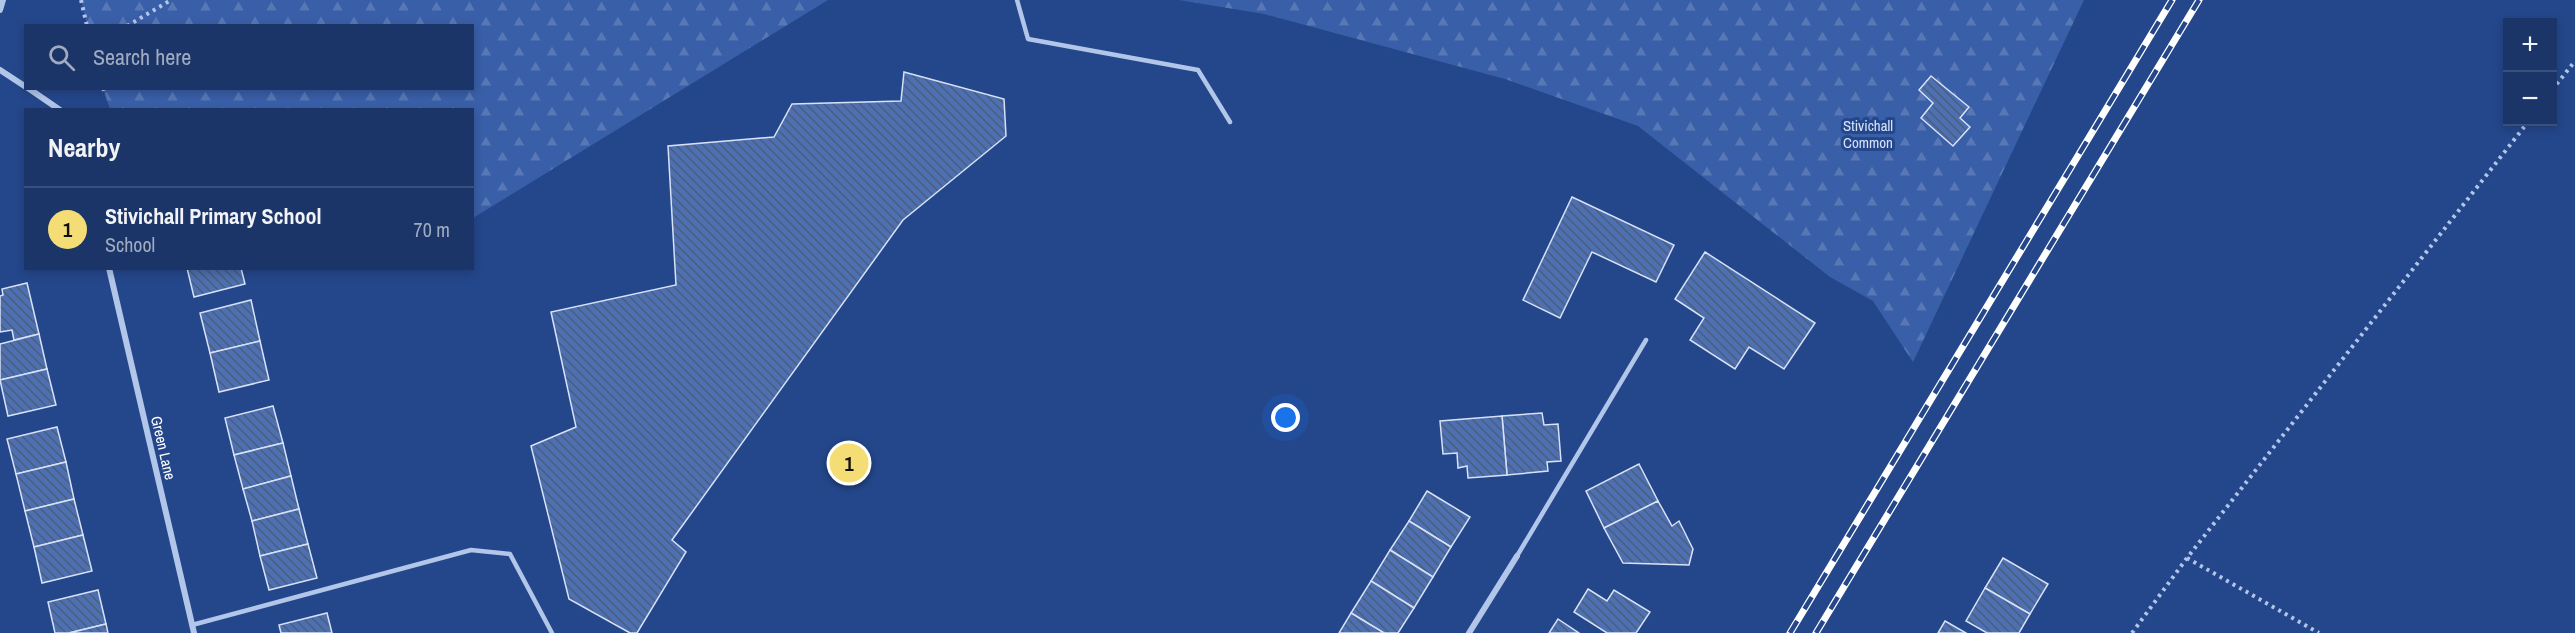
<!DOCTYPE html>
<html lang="en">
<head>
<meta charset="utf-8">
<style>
  :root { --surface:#1b3568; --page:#284071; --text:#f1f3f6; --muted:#a0abc0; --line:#39507c; --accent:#f5dd76 }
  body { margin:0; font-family:"Archivo Narrow",sans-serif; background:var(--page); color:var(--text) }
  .controls { position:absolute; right:18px; top:18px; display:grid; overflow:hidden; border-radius:0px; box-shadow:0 3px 9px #0003 }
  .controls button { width:54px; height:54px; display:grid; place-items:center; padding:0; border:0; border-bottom:2px solid var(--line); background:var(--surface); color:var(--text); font:30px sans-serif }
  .you { position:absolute; left:1286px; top:418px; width:21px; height:21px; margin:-15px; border:4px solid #fff; border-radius:50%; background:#1a73e8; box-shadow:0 0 0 9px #1a73e833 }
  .badge { display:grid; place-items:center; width:39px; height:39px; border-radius:50%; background:var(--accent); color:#111; font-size:20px; font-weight:700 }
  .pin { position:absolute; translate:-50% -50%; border:3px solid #fff; box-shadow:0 2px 6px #0006 }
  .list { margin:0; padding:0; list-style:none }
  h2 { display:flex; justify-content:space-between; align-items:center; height:78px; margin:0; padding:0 24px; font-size:26px }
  h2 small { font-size:20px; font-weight:400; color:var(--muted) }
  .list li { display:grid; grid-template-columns:39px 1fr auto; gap:18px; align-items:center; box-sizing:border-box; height:84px; padding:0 24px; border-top:2px solid var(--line) }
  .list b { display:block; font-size:22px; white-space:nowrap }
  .list p { margin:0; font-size:20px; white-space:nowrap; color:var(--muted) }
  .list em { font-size:20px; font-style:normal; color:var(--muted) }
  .icon { flex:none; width:33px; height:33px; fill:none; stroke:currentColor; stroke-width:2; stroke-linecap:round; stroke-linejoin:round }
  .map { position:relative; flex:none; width:2575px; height:633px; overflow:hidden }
  .search { position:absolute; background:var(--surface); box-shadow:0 3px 9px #0003; left:24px; top:24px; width:450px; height:66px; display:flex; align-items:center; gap:15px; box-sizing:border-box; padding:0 21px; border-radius:0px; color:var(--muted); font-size:22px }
  .panel { position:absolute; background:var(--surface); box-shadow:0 3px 9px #0003; left:24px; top:108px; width:450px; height:162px; border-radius:0px }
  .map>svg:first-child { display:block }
  .forest { fill:url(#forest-firs) }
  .building { fill:url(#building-back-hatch); stroke:#d7e2f8; stroke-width:1.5 }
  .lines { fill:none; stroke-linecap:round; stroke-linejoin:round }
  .path { stroke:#b2c6ea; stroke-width:4; stroke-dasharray:3 4.5; stroke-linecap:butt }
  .service { stroke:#b2c6ea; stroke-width:4.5 }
  .minor { stroke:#b2c6ea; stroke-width:6 }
  .rail-casing { stroke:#fff; stroke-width:7 }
  .rail { stroke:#24478b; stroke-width:4.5; stroke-dasharray:14; stroke-linecap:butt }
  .labels { text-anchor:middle; stroke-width:6; stroke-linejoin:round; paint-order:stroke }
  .park-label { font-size:15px; fill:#d7e2f8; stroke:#24478b }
  .street-label { font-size:15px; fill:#fff; stroke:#24478b }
</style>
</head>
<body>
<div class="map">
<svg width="2575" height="633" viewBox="0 0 2575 633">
  <defs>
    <pattern id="forest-firs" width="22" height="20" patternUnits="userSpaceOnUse" patternTransform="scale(1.5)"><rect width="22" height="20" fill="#395fa8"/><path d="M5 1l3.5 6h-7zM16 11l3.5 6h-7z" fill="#5777b5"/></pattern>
    <pattern id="building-back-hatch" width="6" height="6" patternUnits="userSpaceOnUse" patternTransform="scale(1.5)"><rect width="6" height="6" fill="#4d70b2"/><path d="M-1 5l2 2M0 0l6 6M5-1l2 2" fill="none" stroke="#4c5c7a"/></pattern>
  </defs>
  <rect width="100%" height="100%" fill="#24478b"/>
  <g class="forest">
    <polygon points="81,0 828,0 473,218 472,110 110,109 103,89 472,88 472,26 87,25"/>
    <polygon points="1179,0 2084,0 1913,362 1873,301 1830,277 1638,126 1505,79 1264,14"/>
  </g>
  <g class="building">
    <polygon points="904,72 1004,99 1006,136 903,220 672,540 686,552 637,633 630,633 569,599 531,446 576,427 551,312 676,285 668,146 774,137 792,104 901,101"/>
    <polygon points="1931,76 1969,107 1960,118 1970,127 1953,146 1921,118 1933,103 1919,90"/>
    <polygon points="1572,197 1674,245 1656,282 1592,252 1560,318 1523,300"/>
    <polygon points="1705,252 1815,323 1784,369 1749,347 1735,369 1690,340 1704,318 1675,299"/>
    <polygon points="187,268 241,268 245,284 194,297"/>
    <polygon points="27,283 39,334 14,340 12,330 0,332 0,296 3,295 2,289"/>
    <polygon points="251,300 260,341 210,353 200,313"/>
    <polygon points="39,334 47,369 0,380 0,344"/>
    <polygon points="260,341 269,380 219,392 210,353"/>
    <polygon points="47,369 56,405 8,416 0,380"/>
    <polygon points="273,406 283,443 234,455 225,418"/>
    <polygon points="1542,413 1544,425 1558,424 1561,461 1547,462 1548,471 1507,475 1502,416"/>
    <polygon points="1502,416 1507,475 1468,478 1467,466 1458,468 1457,453 1443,454 1440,421"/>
    <polygon points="57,427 66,462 16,474 7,439"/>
    <polygon points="283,443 291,476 243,489 234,455"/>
    <polygon points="66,462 74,499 25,511 16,474"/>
    <polygon points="1639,464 1658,501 1604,528 1586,491"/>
    <polygon points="291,476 299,509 252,521 243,489"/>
    <polygon points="1427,491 1470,517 1451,547 1409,521"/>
    <polygon points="74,499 83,535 34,547 25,511"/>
    <polygon points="1658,501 1672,526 1679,521 1693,549 1689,565 1623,563 1604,528"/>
    <polygon points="299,509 308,544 260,556 252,521"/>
    <polygon points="1409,521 1451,547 1433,577 1390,550"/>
    <polygon points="83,535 92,571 42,583 34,547"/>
    <polygon points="308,544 317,578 269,590 260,556"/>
    <polygon points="1390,550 1433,577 1414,608 1371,581"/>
    <polygon points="2003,558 2048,584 2030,614 1985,588"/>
    <polygon points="1371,581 1414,608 1398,633 1384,633 1351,613"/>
    <polygon points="1985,588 2030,614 2019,633 1987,633 1966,621"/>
    <polygon points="1588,589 1607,601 1614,590 1650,612 1636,633 1607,633 1574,612"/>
    <polygon points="98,590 106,624 69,633 55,633 48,602"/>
    <polygon points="327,613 332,633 281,633 279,625"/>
    <polygon points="1351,613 1384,633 1339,633"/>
    <polygon points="1558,619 1579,633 1549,633"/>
    <polygon points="1945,621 1966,633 1938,633"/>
    <polygon points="106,624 108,633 69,633"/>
  </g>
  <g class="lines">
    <g class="path">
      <polyline points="81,0 87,26"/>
      <polyline points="127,26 171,0"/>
      <polyline points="103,88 104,91"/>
      <polyline points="2552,90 2575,61"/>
      <polyline points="2187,558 2319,633"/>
      <polyline points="2132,633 2187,558 2528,122"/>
    </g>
    <g class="service">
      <polyline points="1017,0 1028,39 1198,70 1230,122"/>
      <polyline points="1517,556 1646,340"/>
      <polyline points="192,625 471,550 510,554 552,633"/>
    </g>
    <g class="minor">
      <polyline points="0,10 3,0"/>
      <polyline points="0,70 26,87"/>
      <polyline points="28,88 60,110"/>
      <polyline points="109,268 194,633"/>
      <polyline points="1469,633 1517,556"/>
    </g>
    <g class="rail-casing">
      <g id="rail">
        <polyline points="1790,633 2172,0"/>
        <polyline points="1816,633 2199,0"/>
      </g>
    </g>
    <use href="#rail" class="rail"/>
  </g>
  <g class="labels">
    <g class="park-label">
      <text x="1868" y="131">Stivichall<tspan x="1868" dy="17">Common</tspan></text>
    </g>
    <g class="street-label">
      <text transform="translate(163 448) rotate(77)" y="5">Green Lane</text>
    </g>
  </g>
</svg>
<div class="controls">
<button>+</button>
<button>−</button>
</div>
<div class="you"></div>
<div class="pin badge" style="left:849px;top:463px">1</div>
<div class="search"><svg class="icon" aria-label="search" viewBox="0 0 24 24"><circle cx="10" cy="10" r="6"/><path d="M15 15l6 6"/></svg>Search here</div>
<section class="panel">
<h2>Nearby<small></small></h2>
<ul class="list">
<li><span class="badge">1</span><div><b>Stivichall Primary School</b><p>School</p></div><em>70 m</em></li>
</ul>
</section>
</div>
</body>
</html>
